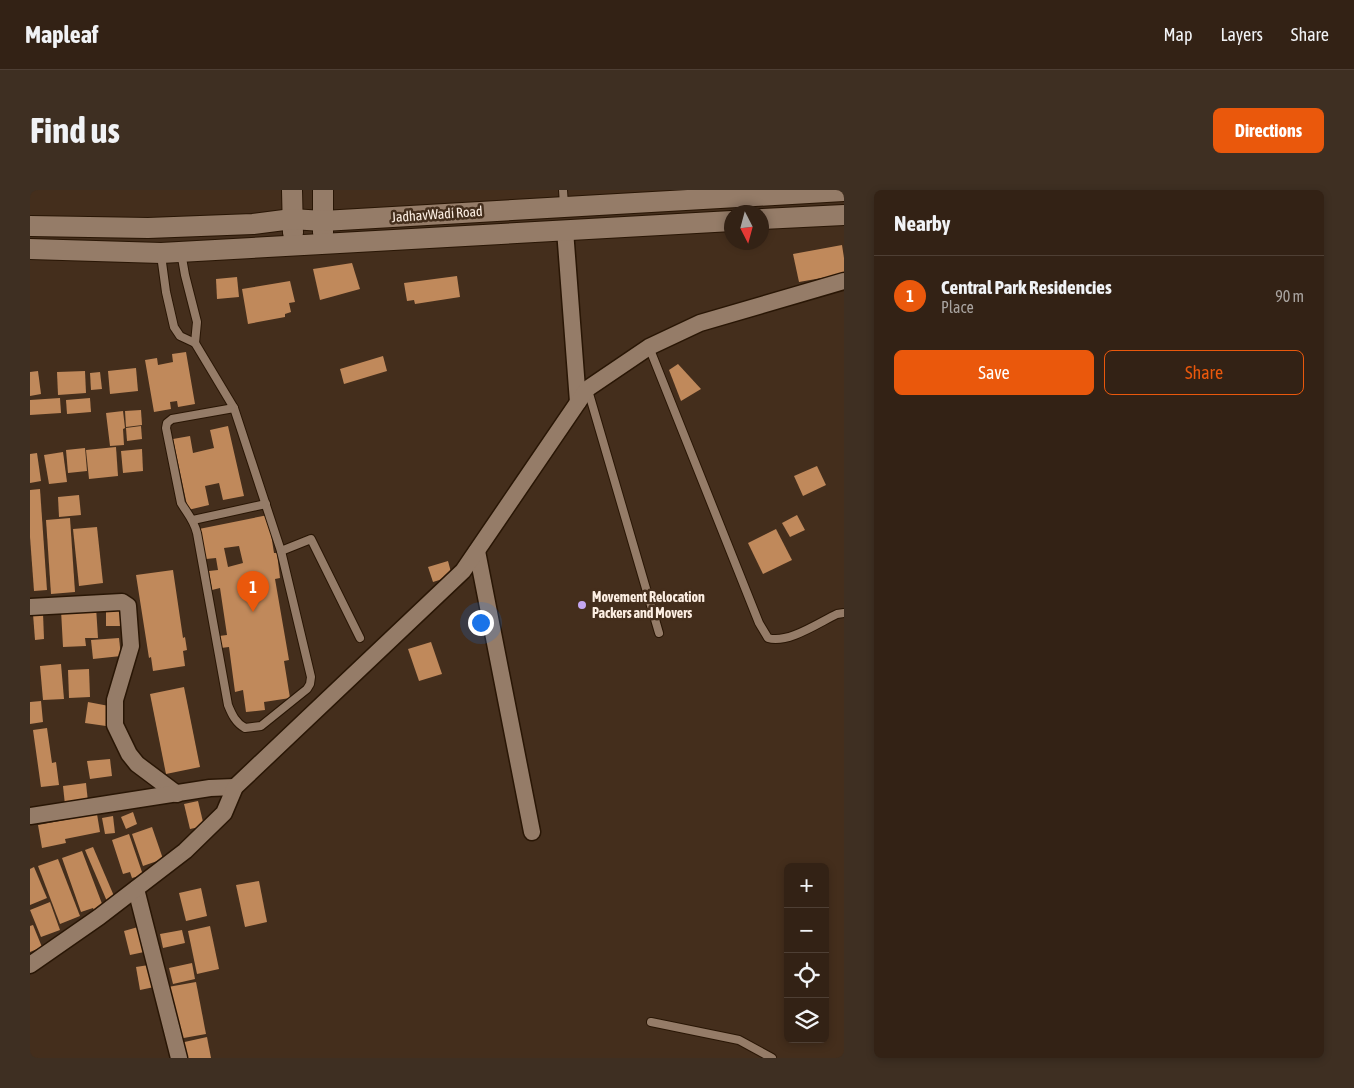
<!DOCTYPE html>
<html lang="en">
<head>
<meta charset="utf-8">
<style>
  :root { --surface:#332215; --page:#3e2f22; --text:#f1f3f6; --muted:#a9a4a0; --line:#4e3f34; --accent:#ea580c }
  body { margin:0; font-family:"Asap Condensed",sans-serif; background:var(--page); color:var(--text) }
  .controls { position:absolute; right:15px; bottom:15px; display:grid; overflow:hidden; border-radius:8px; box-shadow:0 2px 8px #0003 }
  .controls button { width:45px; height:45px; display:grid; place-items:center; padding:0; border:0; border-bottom:1px solid var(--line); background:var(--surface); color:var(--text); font:25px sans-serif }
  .compass { position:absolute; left:694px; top:15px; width:45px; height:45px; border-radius:50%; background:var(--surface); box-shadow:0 2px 8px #0003; rotate:174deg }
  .you { position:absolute; left:450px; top:432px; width:18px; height:18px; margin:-12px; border:4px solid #fff; border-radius:50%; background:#1a73e8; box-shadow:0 0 0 8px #1a73e833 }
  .badge { display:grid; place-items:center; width:32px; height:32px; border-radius:50%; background:var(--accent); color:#fff; font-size:16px; font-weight:700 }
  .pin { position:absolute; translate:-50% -41px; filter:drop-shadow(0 1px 2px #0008) }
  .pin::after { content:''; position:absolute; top:26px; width:18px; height:15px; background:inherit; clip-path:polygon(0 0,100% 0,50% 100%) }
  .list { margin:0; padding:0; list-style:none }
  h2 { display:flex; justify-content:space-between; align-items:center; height:65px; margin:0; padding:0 20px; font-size:21px }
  h2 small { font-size:16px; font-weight:400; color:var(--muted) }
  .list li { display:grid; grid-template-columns:32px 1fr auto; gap:15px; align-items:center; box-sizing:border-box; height:80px; padding:0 20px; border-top:1px solid var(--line) }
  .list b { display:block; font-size:19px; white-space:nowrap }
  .list p { margin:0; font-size:16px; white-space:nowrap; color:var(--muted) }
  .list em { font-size:16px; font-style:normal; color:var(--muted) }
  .actions { display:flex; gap:10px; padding:15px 20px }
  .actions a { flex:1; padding:11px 0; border:1px solid var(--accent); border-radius:8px; text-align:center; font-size:18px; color:var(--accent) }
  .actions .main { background:var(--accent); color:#fff }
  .icon { flex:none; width:28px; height:28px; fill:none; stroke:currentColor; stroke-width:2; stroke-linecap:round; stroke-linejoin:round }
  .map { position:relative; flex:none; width:814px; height:868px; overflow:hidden; border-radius:8px }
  header { display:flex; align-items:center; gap:30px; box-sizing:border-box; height:70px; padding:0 25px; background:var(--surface); border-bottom:1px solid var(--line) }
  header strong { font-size:24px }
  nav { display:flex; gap:28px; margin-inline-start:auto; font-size:18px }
  .intro { display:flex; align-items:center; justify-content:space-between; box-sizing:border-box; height:120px; padding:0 30px }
  h1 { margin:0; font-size:35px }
  .button { padding:12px 22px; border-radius:8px; background:var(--accent); color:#fff; font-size:18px; font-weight:700 }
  main { display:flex; gap:30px; padding:0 30px }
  aside { flex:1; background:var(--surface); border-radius:8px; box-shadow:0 2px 8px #0003 }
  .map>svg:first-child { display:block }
  .building { fill:#c0895b; fill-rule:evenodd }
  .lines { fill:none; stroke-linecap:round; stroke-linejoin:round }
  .service-casing { stroke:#291605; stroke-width:10 }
  .minor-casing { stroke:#291605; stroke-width:19 }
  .tertiary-casing { stroke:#291605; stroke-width:22 }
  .service { stroke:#957c68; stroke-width:8 }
  .minor { stroke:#957c68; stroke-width:16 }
  .tertiary { stroke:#957c68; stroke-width:20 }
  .poi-dot { fill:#c4a7f1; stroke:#442e1c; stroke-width:2 }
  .labels { text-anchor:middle; stroke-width:5; stroke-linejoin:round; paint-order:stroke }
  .street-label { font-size:14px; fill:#fceee2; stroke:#442e1c }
  .poi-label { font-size:14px; font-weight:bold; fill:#fceee2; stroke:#442e1c; text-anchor:start }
</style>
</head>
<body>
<header>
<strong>Mapleaf</strong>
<nav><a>Map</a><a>Layers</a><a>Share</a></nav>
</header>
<div class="intro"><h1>Find us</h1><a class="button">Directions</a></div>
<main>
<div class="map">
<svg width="814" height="868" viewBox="0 0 814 868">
  <rect width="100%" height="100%" fill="#442e1c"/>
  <g class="building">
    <polygon points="812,55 814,68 814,84 769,92 763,64"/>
    <polygon points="322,73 330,99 290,110 283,79"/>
    <polygon points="427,86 430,107 385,114 384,110 377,111 374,93"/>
    <polygon points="207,87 209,107 187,109 186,89"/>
    <polygon points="260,91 265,112 259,113 261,122 255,124 255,127 218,134 212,99"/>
    <polygon points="156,162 165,214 148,217 147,211 140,212 141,219 124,222 115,170 127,168 128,175 143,172 142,164"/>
    <polygon points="353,166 357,181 314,194 310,179"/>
    <polygon points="648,174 671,199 651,211 639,180"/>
    <polygon points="106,178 108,201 80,204 78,181"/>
    <polygon points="8,181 11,204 0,206 0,182"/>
    <polygon points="55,181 56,203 28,205 27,182"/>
    <polygon points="70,182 72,199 61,200 60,183"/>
    <polygon points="30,208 31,223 0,225 0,210"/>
    <polygon points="60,208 61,222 37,224 36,210"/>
    <polygon points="111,220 112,235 96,237 95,221"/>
    <polygon points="93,221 95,238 93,239 94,255 80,256 76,223"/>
    <polygon points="111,236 112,249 97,251 96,238"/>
    <polygon points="198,236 214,306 193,310 189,293 175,296 179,315 158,320 143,249 160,246 163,263 184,258 180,240"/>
    <polygon points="86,257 88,286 59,289 56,260"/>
    <polygon points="55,258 57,281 38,283 36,260"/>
    <polygon points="112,259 113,281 93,283 91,261"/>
    <polygon points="33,262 37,292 19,294 14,265"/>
    <polygon points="7,263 11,291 0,293 0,264"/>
    <polygon points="787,276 796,295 773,306 764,286"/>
    <polygon points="10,299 17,400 4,401 0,347 0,300"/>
    <polygon points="49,305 51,325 29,327 28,307"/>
    <path d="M238,325L244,363H247L250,388L245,389L259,470L254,471L260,508L234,512L235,520L216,522L213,500L205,502L199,457L191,458L189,446L197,445L190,398L182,400L179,381L188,380L186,368L176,369L169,339ZM209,356L213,373L198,377L194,358Z"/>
    <polygon points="767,325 775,340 760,347 752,333"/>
    <polygon points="40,328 45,402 21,404 16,330"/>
    <polygon points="67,337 73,393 49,396 43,339"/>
    <polygon points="746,339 762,370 733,384 718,353"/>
    <polygon points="418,371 422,386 403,392 398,377"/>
    <polygon points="143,380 153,448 155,447 157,460 153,461 155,476 123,481 121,467 119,468 106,385"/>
    <polygon points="66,417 68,448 55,448 56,456 33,457 31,420"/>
    <polygon points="96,417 96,436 76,436 76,418"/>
    <polygon points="13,423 14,449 5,450 3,424"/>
    <polygon points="89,448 91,466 63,469 61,450"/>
    <polygon points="401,452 412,484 389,491 378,459"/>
    <polygon points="31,474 34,509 13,510 10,476"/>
    <polygon points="59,479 60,507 39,508 38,480"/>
    <polygon points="154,497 170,577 136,584 120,504"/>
    <polygon points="11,511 13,532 0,534 0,512"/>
    <polygon points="58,512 79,516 76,536 55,533"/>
    <polygon points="17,538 22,573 26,572 29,595 11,597 3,540"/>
    <polygon points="80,569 82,586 60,589 57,571"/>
    <polygon points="56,593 58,612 35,615 33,596"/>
    <polygon points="168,611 174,636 160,639 154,614"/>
    <polygon points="103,622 107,634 96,639 91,627"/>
    <polygon points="67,624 70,642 35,649 36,653 12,658 8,635"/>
    <polygon points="83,626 85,643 75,644 72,628"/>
    <polygon points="122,637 133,669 113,676 102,644"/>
    <polygon points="99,644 113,685 102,688 100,682 93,684 82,650"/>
    <polygon points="63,657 87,713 79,716 55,660"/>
    <polygon points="52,661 74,719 65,722 63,718 51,722 32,668"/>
    <polygon points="28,669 50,726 30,734 8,676"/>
    <polygon points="4,677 17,708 0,715 0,679"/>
    <polygon points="229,691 237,732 215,737 206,695"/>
    <polygon points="171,698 177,726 156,731 149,703"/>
    <polygon points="20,712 30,740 11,747 0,720"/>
    <polygon points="3,735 12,757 0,762 0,736"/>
    <polygon points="115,735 117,744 109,747 114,762 100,765 94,741"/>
    <polygon points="180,736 189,779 167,784 158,741"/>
    <polygon points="152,740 155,753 133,758 130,744"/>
    <polygon points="162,773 165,789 143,794 139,778"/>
    <polygon points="125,774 129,796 110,800 106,777"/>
    <polygon points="166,792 176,844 148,849 138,797"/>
    <polygon points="177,847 181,868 153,868 150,853"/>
  </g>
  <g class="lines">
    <g class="service-casing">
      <g id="service">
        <polyline points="533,0 534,15"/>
        <polyline points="151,62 155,85 167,132 165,153"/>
        <polyline points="131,65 136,102 144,137 150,146 165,153 204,218 251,361 281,349 330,448"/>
        <path d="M619,157L729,433L738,448C758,454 788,433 807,424L814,423"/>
        <polyline points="558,200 629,443"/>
        <path d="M204,218L142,229L137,233L136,238L151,313C157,323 164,330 167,343L198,515C202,525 206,533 215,538L231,536L277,499L280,494L281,487L251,361"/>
        <polyline points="163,330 236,314"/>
        <polyline points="621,832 709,850 742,868"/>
      </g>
    </g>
    <g class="minor-casing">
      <g id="minor">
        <polyline points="535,40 548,212"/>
        <polyline points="447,361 502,642"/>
        <polyline points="0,417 92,412 98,416 101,456 85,510 85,535 99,564 107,574 147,604"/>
        <polyline points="0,626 180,598 205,597"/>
        <polyline points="106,699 149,868"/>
        <polyline points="0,775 69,727 155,661 194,623 205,597 433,381 557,199 619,157 670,133 814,91"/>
      </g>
    </g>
    <g class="tertiary-casing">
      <g id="tertiary">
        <polyline points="262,0 263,43"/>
        <polyline points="293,0 293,43"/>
        <polyline points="732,29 814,25"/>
        <polyline points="0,36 118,38 223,34 262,29 293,31 814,1"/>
        <polyline points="0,59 131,63 702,31"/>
      </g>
    </g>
    <use href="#service" class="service"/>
    <use href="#minor" class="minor"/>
    <use href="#tertiary" class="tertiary"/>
  </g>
  <circle class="poi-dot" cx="552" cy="415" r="5"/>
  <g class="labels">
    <g class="street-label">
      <text transform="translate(407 24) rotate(-4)" y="5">JadhavWadi Road</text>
    </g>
    <g class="poi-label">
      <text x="562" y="412">Movement Relocation<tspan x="562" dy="16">Packers and Movers</tspan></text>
    </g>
  </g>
</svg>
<div class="controls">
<button>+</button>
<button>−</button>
<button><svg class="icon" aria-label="locate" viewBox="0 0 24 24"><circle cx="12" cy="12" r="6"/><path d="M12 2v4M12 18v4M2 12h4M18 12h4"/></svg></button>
<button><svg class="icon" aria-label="layers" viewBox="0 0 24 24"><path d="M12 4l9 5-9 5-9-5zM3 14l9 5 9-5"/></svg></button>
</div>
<svg class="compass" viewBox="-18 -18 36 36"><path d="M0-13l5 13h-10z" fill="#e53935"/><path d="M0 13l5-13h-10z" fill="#a9a4a0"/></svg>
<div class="you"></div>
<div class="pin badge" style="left:223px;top:422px">1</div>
</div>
<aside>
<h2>Nearby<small></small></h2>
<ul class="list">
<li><span class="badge">1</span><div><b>Central Park Residencies</b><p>Place</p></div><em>90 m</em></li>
</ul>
<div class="actions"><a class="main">Save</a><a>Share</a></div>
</aside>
</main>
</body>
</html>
